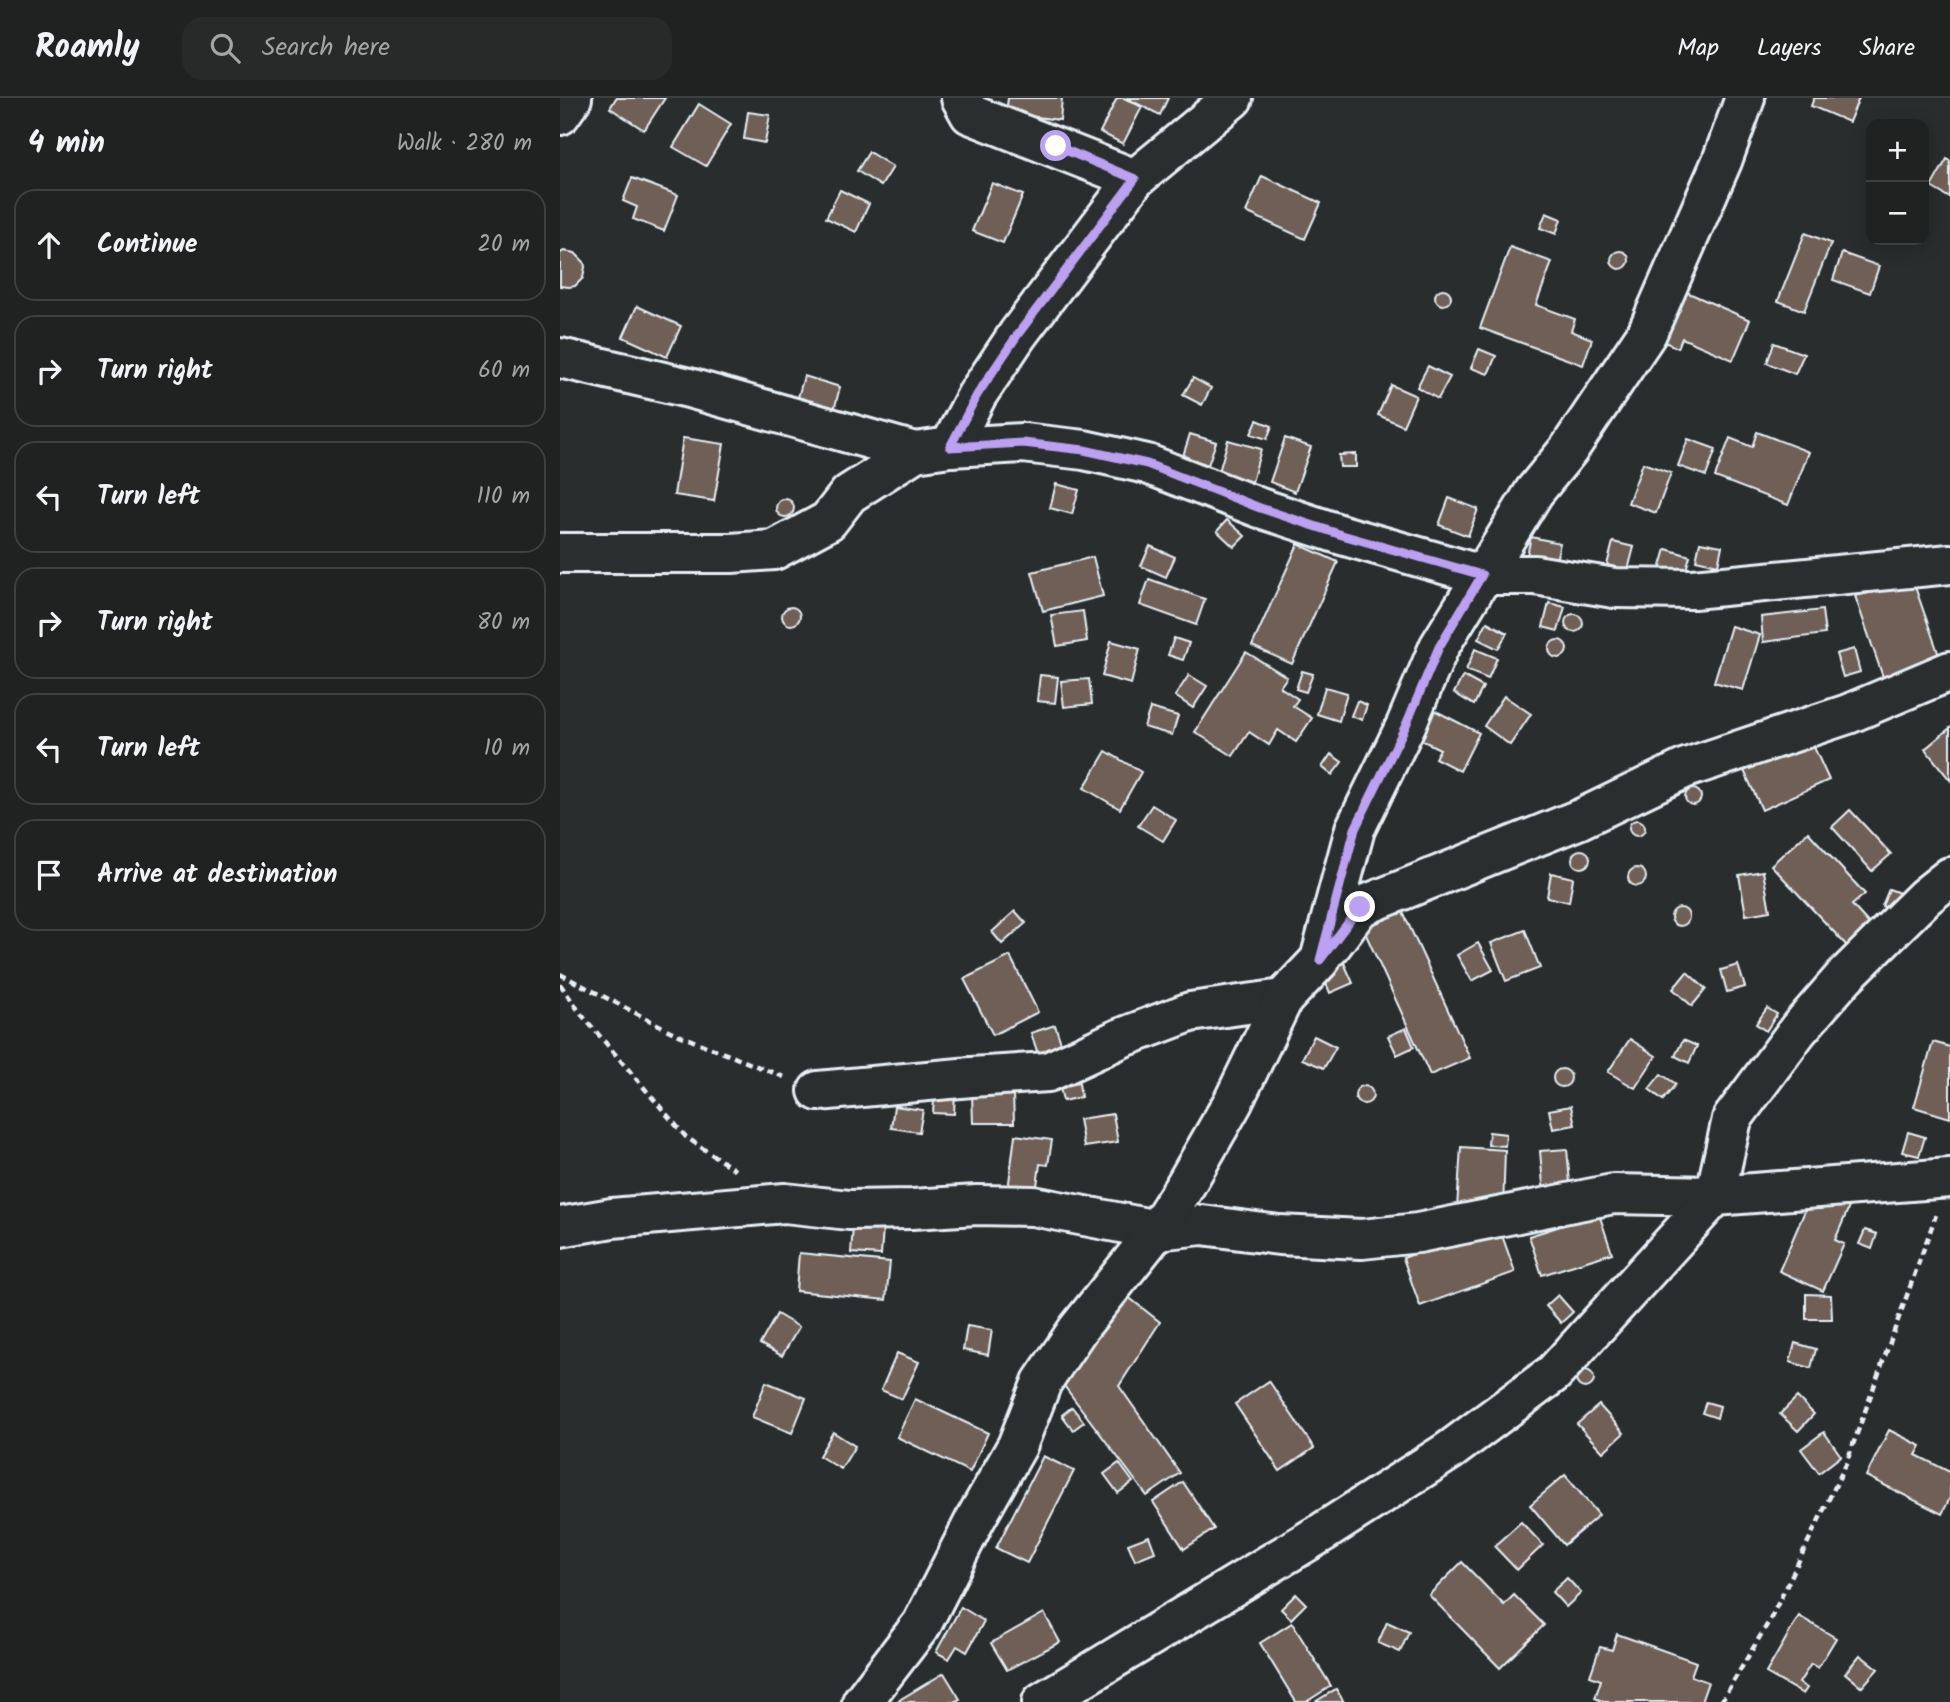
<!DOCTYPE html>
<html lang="en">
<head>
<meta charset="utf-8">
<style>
  :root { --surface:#202222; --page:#282a2a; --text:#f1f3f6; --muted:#a2a4a5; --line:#3d3f40 }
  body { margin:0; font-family:Kalam,sans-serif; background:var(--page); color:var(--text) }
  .controls { position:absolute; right:21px; top:21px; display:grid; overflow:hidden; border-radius:14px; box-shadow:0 4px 18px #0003 }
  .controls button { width:63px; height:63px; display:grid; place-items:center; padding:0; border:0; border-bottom:2px solid var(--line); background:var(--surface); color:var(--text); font:35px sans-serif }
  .stop { position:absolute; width:21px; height:21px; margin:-16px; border:5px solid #bca0f2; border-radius:50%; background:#fff }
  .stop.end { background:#bca0f2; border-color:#fff; box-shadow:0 2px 7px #0008 }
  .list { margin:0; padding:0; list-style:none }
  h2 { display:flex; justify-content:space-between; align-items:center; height:91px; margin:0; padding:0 28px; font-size:30px }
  h2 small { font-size:23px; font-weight:400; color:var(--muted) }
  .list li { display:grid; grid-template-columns:46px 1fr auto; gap:21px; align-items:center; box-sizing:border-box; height:112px; margin:0 14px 14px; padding:0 14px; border:2px solid var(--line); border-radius:21px }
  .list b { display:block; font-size:26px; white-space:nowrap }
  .list em { font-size:23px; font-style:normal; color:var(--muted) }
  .icon { flex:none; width:38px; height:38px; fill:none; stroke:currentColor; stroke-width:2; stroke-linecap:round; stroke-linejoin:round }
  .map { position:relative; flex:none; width:1390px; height:1604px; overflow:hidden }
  header { display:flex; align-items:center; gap:42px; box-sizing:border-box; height:98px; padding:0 35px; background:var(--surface); border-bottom:2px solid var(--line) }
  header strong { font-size:33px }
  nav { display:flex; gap:38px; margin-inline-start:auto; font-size:24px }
  .search { width:490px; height:63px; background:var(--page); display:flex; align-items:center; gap:18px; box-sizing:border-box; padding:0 24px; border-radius:21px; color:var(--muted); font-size:26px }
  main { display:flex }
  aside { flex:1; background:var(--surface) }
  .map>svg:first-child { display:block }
  .building { fill:#6f5f56; stroke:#e8f1f8; stroke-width:2 }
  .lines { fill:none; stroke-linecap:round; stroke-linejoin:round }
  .street-casing { stroke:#e8f1f8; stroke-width:44 }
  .secondary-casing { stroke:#e8f1f8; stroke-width:44 }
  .path { stroke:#e8f1f8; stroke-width:4.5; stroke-dasharray:7 5; stroke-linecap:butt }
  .street { stroke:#2a2d2e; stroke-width:38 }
  .secondary { stroke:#2a2d2e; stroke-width:38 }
  .route { stroke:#bca0f2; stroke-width:9 }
</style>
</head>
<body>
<header>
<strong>Roamly</strong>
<div class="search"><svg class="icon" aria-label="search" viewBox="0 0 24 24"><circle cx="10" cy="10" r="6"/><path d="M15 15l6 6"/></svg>Search here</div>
<nav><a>Map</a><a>Layers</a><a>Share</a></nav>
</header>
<main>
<aside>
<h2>4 min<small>Walk · 280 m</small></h2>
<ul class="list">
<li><svg class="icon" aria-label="ahead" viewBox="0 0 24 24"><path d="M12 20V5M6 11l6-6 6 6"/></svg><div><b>Continue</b></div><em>20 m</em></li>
<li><svg class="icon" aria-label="right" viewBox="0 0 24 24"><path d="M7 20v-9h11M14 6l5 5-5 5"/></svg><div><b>Turn right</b></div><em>60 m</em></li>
<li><svg class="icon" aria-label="left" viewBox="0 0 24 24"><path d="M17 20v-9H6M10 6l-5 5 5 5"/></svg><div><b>Turn left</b></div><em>110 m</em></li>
<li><svg class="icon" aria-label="right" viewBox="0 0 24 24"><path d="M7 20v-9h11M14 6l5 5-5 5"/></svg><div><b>Turn right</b></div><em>80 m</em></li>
<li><svg class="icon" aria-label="left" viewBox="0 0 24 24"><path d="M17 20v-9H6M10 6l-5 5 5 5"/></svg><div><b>Turn left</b></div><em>10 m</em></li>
<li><svg class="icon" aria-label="arrive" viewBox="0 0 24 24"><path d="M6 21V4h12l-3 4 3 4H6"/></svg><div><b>Arrive at destination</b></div></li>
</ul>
</aside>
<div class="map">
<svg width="1390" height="1604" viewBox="0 0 1390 1604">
  <rect width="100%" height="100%" fill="#2a2d2e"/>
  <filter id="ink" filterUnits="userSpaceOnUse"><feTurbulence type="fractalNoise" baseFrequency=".0143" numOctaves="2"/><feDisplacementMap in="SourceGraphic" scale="14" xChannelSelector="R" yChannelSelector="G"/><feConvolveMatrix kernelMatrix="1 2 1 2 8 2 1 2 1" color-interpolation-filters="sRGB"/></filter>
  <g filter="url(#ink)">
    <g class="building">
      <polygon points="56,0 105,0 84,32 50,10"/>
      <polygon points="448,0 502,0 500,22 446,15"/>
      <polygon points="557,0 564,0 582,9 563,46 540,34"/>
      <polygon points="566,0 608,0 600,17"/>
      <polygon points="1254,0 1299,0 1289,24 1251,8"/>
      <polygon points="139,6 171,26 146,68 113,49"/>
      <polygon points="188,14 210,17 205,45 184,41"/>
      <polygon points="309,54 333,69 321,88 297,73"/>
      <polygon points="1387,61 1390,63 1390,100 1371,89"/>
      <polygon points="702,78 761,105 745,141 686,114"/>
      <polygon points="72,80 118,97 104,133 73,121 77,109 63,103"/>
      <polygon points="432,85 463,97 443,145 412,133"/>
      <polygon points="280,92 309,106 296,134 266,120"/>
      <polygon points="986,115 1001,121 996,136 980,130"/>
      <polygon points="1245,135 1271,145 1244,213 1218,203"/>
      <polygon points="950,149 992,164 976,207 1015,221 1011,233 1032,241 1023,267 920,230"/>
      <polygon points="4,153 15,155 24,164 25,169 23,180 15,188 9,189 0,188 0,155"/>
      <circle cx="1060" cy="162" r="9"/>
      <polygon points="1282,155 1319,168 1310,195 1273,182"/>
      <polygon points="1115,189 1190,222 1173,262 1122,240 1118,250 1093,239"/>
      <circle cx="883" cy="199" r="8"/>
      <polygon points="77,208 121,228 107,259 63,239"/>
      <polygon points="1214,245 1244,256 1235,276 1207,265"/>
      <polygon points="919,251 936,258 928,276 911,270"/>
      <polygon points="868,268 890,279 878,301 857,289"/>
      <polygon points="244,278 280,289 272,320 235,310"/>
      <polygon points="633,280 651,290 642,307 623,297"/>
      <polygon points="831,287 856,298 843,328 818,317"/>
      <polygon points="697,322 712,328 707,341 691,336"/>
      <polygon points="1197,334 1249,354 1228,407 1155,379 1170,340 1192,349"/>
      <polygon points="630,336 656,344 648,367 623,358"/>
      <polygon points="123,340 164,346 154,403 114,397"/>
      <polygon points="725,340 751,349 735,394 710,384"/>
      <polygon points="1128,341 1156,351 1146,378 1118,368"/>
      <polygon points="668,342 701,351 692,384 659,374"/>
      <polygon points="796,356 796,369 780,369 779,357"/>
      <polygon points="1083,365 1111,375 1096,415 1068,405"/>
      <polygon points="496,386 519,392 512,416 490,410"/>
      <polygon points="889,400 918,411 908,438 879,427"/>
      <circle cx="225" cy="410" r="9"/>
      <polygon points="667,422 685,438 674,449 657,433"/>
      <polygon points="971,439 1000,445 996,463 967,457"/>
      <polygon points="1053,444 1074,449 1068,472 1047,467"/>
      <polygon points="1140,444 1162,448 1158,467 1136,462"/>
      <polygon points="738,446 778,464 732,566 692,548"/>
      <polygon points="590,448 615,459 606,479 581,468"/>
      <polygon points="1106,451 1130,458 1123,482 1099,475"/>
      <polygon points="533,459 543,498 483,513 472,474"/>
      <polygon points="589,481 645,501 636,527 580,507"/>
      <polygon points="1354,486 1380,560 1323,579 1295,498"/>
      <polygon points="989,505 1005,509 998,533 983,529"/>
      <circle cx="231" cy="518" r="9"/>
      <polygon points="1262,512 1265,536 1203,544 1201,519"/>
      <polygon points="523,513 527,543 497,548 491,517"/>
      <circle cx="1014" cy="525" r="9"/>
      <polygon points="927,524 947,535 938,551 918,541"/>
      <polygon points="1171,528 1200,537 1183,592 1154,584"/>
      <polygon points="614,540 629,545 623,562 608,557"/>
      <circle cx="998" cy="551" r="9"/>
      <polygon points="551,543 580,551 571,586 542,578"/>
      <polygon points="915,551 937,560 928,581 906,572"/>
      <polygon points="1294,551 1300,574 1283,579 1276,556"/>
      <polygon points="686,554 727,579 720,589 738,601 733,608 752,620 736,644 718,632 709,647 689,634 673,658 635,634"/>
      <polygon points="742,573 753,576 746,594 736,591"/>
      <polygon points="480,577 498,579 495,605 477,603"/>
      <polygon points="629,577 647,588 633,610 615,598"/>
      <polygon points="903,578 923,589 914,607 894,595"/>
      <polygon points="529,581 532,606 504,609 501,583"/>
      <polygon points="765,589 787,595 779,623 757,616"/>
      <polygon points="944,598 971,616 950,647 924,628"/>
      <polygon points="797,603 807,607 802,622 791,618"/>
      <polygon points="868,609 919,635 900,673 875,660 880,651 853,638"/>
      <polygon points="590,610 618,618 612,637 584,629"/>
      <polygon points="1390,630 1390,682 1365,651"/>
      <polygon points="1248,636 1269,682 1202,712 1181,666"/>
      <polygon points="546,653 581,674 560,711 524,690"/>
      <polygon points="771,656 782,664 772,677 762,669"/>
      <circle cx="1133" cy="699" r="8"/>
      <polygon points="592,707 616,722 603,743 578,728"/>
      <polygon points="1290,712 1331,756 1312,773 1272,729"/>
      <circle cx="1077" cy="730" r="8"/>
      <polygon points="1248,734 1305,796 1292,807 1311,828 1288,849 1211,767"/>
      <circle cx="1021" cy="761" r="9"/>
      <circle cx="1077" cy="779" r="9"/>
      <polygon points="1203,773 1210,813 1186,817 1179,777"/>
      <polygon points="991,775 1013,780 1009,804 987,799"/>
      <polygon points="1329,791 1345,797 1338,815 1322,808"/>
      <polygon points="841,810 910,960 870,977 802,828"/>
      <circle cx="1120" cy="819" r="9"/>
      <polygon points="455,813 466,825 442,846 432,834"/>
      <polygon points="965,832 980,870 946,883 931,845"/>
      <polygon points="918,845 933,872 912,883 897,857"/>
      <polygon points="780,856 793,885 770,895 758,866"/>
      <polygon points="450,858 478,914 433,937 404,881"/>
      <polygon points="1178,867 1185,889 1167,894 1161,872"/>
      <polygon points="1127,874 1146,891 1132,908 1113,891"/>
      <polygon points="1207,910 1217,916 1206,933 1196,926"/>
      <polygon points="495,927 503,951 479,959 471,935"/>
      <polygon points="846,930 854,949 837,957 828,938"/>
      <polygon points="754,938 776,949 764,970 742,961"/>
      <polygon points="1070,941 1096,958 1075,990 1048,974"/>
      <polygon points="1123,942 1137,948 1129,965 1115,958"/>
      <polygon points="1373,944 1390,949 1390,1020 1354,1009"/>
      <circle cx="1002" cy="980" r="9"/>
      <polygon points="1101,976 1116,986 1103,1002 1089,991"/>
      <polygon points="519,985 521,999 503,1003 500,989"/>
      <circle cx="804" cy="997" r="9"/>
      <polygon points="375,989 395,990 394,1016 373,1015"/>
      <polygon points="453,995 454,1025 413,1025 412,996"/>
      <polygon points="334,1008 363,1012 359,1034 331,1030"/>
      <polygon points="1011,1008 1015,1027 993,1031 989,1012"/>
      <polygon points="553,1016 558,1044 524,1049 519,1021"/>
      <polygon points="929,1034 946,1036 945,1048 928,1047"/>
      <polygon points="1348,1034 1365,1039 1359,1058 1342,1054"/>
      <polygon points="455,1037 492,1042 488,1067 480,1066 476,1095 448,1092"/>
      <polygon points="901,1049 945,1052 943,1112 897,1110"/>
      <polygon points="1007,1051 1011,1096 984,1098 980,1053"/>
      <polygon points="1253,1094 1289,1109 1275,1142 1284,1146 1263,1193 1219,1173"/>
      <polygon points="1039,1116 1052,1155 982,1177 969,1138"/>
      <polygon points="938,1126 955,1174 860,1208 843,1160"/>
      <polygon points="293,1128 323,1130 321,1157 291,1155"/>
      <polygon points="1305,1132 1317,1136 1312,1151 1299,1146"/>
      <polygon points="239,1155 330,1164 326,1202 236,1193"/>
      <polygon points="1246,1196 1271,1197 1272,1221 1246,1221"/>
      <polygon points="998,1197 1013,1214 1001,1225 986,1208"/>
      <polygon points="567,1198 600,1224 559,1288 620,1375 587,1398 502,1285"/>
      <polygon points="217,1216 239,1229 222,1258 200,1246"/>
      <polygon points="407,1228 432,1232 428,1257 403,1252"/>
      <polygon points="1235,1245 1256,1251 1251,1270 1230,1264"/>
      <polygon points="337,1255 359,1264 342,1301 321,1292"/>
      <circle cx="1025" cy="1281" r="9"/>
      <polygon points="709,1283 754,1350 720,1373 675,1306"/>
      <polygon points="206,1284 246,1300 232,1335 192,1319"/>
      <polygon points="1237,1299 1254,1316 1238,1333 1220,1316"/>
      <polygon points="355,1301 428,1335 410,1374 337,1339"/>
      <polygon points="1146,1304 1160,1308 1157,1320 1142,1315"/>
      <polygon points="1039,1307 1064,1335 1043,1354 1017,1326"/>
      <polygon points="512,1309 524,1324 513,1332 502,1317"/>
      <polygon points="1329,1332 1361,1348 1356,1357 1390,1374 1390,1400 1382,1416 1306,1378"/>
      <polygon points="273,1334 295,1348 281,1371 259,1358"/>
      <polygon points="1264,1334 1281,1358 1259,1375 1241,1351"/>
      <polygon points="483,1358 514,1373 467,1465 436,1450"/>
      <polygon points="559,1365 573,1384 558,1395 544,1376"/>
      <polygon points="1005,1377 1039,1417 1004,1447 970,1407"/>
      <polygon points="623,1384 654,1431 624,1451 593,1404"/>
      <polygon points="961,1424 983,1447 957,1472 934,1448"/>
      <polygon points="589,1438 595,1454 575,1462 568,1446"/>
      <polygon points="902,1464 944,1507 954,1497 984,1527 940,1570 869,1497"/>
      <polygon points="1007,1480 1021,1495 1006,1509 992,1494"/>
      <polygon points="736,1496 746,1506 731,1521 721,1511"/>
      <polygon points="401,1509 424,1523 407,1554 397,1548 389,1561 376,1554"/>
      <polygon points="484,1515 500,1544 447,1572 431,1545"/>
      <polygon points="1239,1518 1276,1540 1258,1570 1251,1566 1239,1585 1247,1590 1243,1596 1206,1575"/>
      <polygon points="827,1524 849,1534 840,1554 818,1545"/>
      <polygon points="732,1525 771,1588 746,1604 736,1604 700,1545"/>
      <polygon points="1057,1536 1136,1564 1131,1578 1148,1584 1141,1604 1044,1604 1035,1600 1041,1582 1030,1578 1040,1549 1052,1552"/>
      <polygon points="1300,1557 1318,1571 1302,1589 1285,1575"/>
      <polygon points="384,1575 400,1601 394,1604 336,1604"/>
      <polygon points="776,1591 784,1604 755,1604"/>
    </g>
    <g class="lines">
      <g class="street-casing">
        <g id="street">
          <polyline points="401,0 410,16 575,81"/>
          <polyline points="0,17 12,0"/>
          <polyline points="0,260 129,290 355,354"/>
          <polyline points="390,349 417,297 458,236 575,81 673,0"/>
          <polyline points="0,455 171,455 214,452 268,423 289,396 355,354 390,349 463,345 524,352 587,366 700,410 782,437 922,477 975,477 1054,490 1133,491 1390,466"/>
          <polyline points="770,849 800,809 1020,721 1126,670 1288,616 1390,573"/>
          <polyline points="258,993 411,979 488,974 561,940 630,914 723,901"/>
          <polyline points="0,1129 52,1120 225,1105 289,1112 352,1111 417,1107 473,1108 597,1132 642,1127 719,1137 802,1141 858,1135 1053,1096 1155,1098 1172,1021 1238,932 1284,879 1365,799 1390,779"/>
          <polyline points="302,1604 362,1526 416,1420 457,1348 482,1284 518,1231 597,1132 626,1086 673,1004 723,901 760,862 795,731 846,627 879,549 974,394 1009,351 1087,235 1162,63 1185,0"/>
        </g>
      </g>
      <g class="secondary-casing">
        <polyline id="secondary" points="482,1604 763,1434 889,1353 994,1275 1155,1098 1390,1080"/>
      </g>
      <g class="path">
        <polyline points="0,876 116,936 224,979"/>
        <polyline points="0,886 21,916 126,1039 175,1072"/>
        <polyline points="1161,1604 1211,1520 1286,1366 1376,1117"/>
      </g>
      <use href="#street" class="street"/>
      <use href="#secondary" class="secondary"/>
    </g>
  </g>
  <g class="lines" filter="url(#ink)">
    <polyline class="route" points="496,48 575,81 458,236 417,297 390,349 463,345 524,352 587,366 700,410 782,437 922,477 879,549 846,627 795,731 760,862 800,809"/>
  </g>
</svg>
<div class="controls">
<button>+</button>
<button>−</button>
</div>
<div class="stop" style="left:496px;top:48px"></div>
<div class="stop end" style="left:800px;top:809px"></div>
</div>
</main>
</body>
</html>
